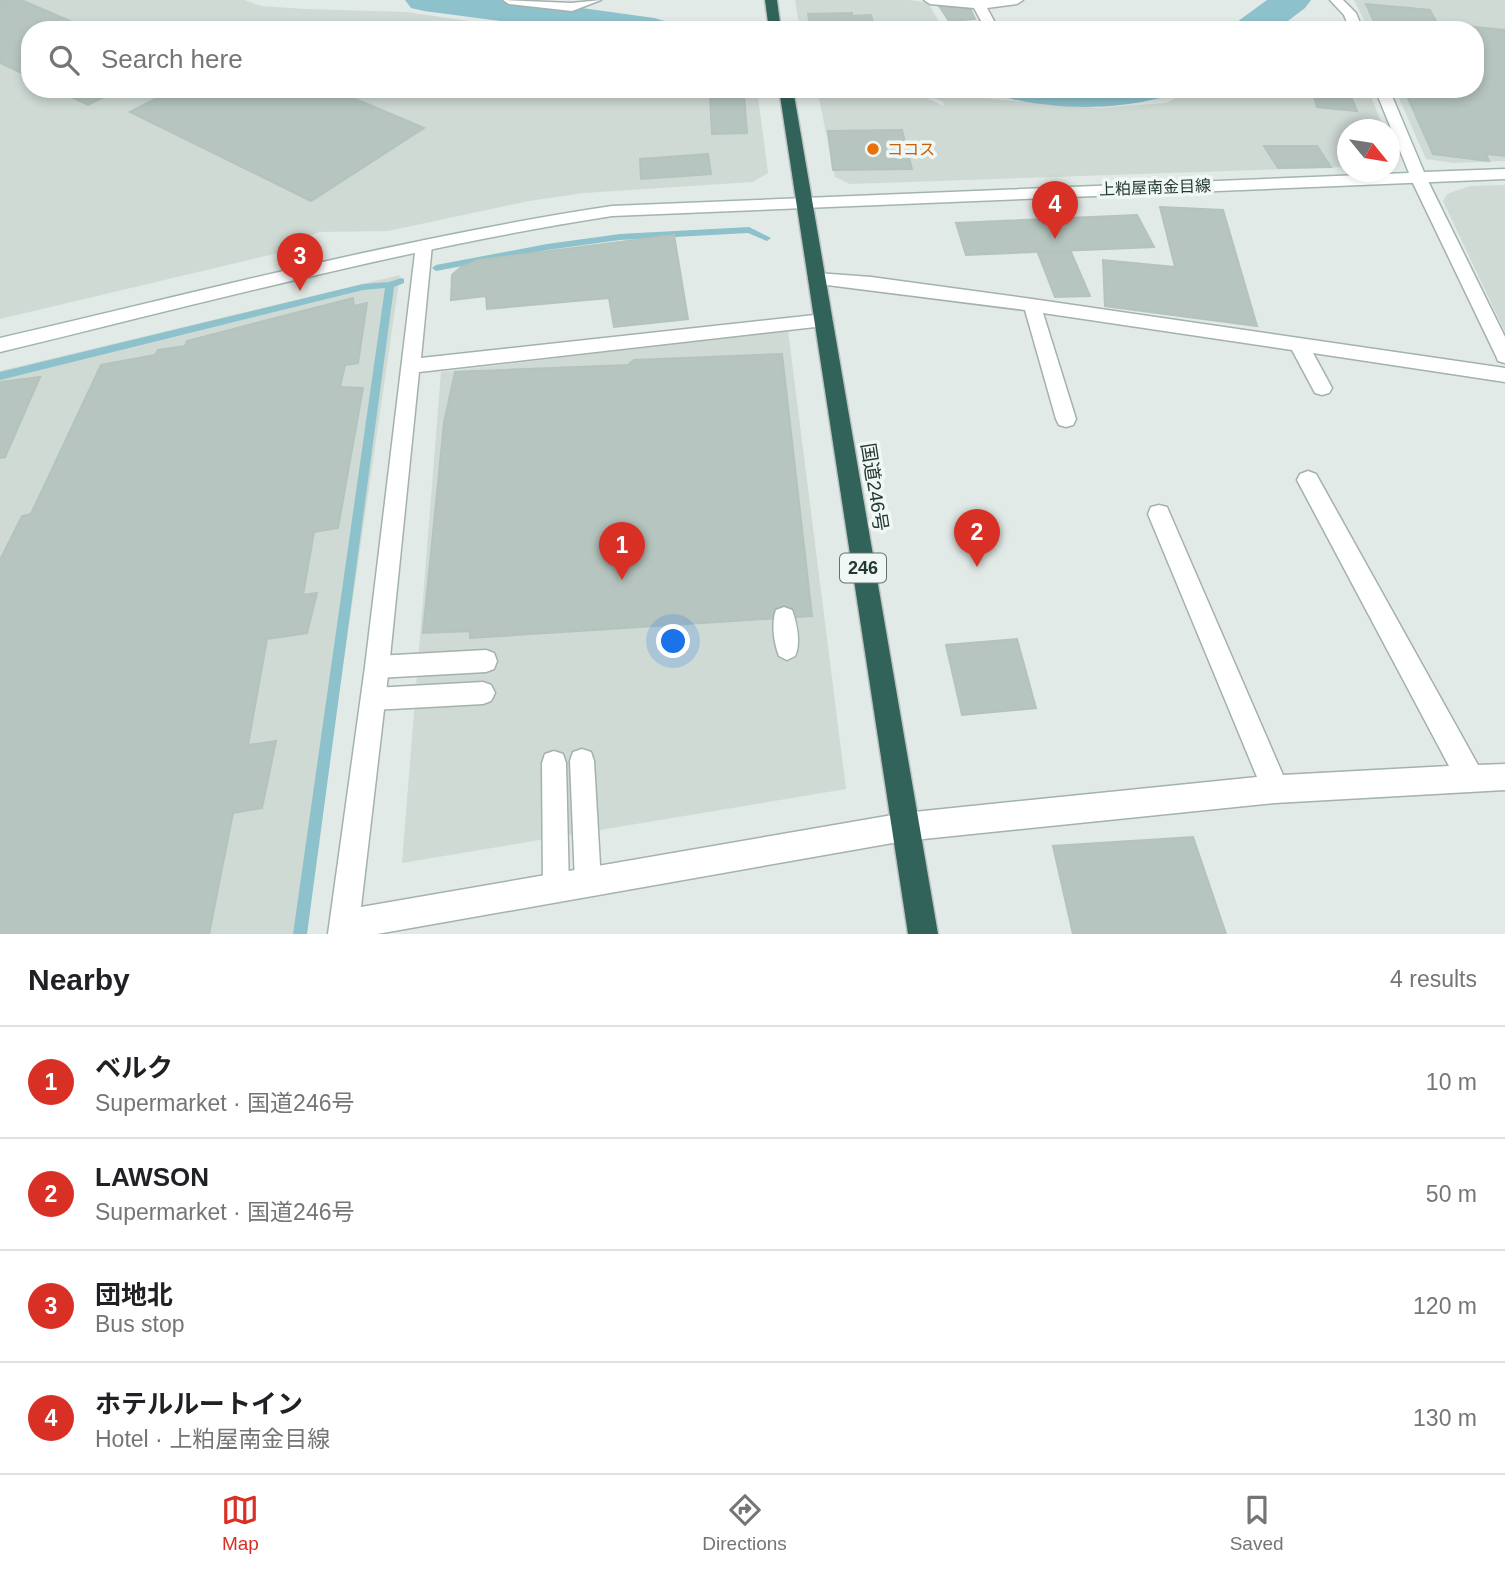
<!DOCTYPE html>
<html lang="en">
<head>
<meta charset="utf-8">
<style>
  :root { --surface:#fff; --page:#f6f6f6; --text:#202124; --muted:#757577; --line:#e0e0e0; --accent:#d93025 }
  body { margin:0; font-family:Helvetica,"Noto Sans JP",sans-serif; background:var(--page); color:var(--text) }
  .compass { position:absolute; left:1337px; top:119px; width:63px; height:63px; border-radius:50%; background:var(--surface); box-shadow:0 4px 10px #0003; rotate:120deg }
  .you { position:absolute; left:674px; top:642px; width:24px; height:24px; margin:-18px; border:5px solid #fff; border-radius:50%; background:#1a73e8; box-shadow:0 0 0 10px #1a73e833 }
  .badge { display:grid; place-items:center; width:46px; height:46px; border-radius:50%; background:var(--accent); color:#fff; font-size:23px; font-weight:700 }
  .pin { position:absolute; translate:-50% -58px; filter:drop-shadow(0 2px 4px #0008) }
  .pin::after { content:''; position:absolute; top:37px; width:24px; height:21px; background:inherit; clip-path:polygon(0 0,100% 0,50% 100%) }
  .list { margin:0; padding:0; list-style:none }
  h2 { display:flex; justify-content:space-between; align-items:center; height:91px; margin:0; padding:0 28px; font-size:30px }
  h2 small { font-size:23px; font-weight:400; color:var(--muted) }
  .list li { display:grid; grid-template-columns:46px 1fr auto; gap:21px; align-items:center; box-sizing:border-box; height:112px; padding:0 28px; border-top:2px solid var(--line) }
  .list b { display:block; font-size:26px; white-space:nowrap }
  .list p { margin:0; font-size:23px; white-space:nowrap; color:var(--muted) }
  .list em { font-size:23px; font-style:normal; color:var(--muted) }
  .icon { flex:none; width:38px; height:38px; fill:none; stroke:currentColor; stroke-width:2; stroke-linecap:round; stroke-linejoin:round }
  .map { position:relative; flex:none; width:1505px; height:934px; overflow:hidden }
  .search { position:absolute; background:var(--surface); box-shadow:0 4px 10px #0003; left:21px; right:21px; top:21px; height:77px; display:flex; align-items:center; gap:18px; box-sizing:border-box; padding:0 24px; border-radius:28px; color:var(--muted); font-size:26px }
  .sheet { height:539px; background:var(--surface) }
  nav { display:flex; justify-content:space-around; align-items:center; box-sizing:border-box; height:98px; border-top:2px solid var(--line); background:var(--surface); font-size:19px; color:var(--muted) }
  nav a { display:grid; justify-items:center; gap:4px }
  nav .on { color:var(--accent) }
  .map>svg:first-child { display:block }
  .built { fill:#cfdad5 }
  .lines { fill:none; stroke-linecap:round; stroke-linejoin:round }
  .stream { fill:#8dc1cb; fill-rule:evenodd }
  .river { fill:#8dc1cb; fill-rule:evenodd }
  .building { fill:#b6c5bf; stroke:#b4c3bd; stroke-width:2 }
  .lane-casing { stroke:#a4b1ad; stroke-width:3 }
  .street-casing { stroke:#a4b1ad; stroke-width:3 }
  .secondary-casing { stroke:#a1b5ae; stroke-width:3 }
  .highway-casing { stroke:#bdc4c2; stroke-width:3 }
  .lane { fill:#fff; fill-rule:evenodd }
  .street { fill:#fff; fill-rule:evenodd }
  .secondary { fill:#fff; fill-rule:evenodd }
  .highway { fill:#31635a; fill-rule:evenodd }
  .food-dot { fill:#e8710a; stroke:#f1f7f4; stroke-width:2.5 }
  .labels { text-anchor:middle; stroke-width:7; stroke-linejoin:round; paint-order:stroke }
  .far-food-label { font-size:16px; fill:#c56008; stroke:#f1f7f4; text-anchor:start }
  .far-street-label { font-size:16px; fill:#233934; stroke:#f1f7f4 }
  .shield { fill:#f1f7f4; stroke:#61726e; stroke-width:2 }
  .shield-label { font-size:18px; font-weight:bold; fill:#233934 }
  .street-label { font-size:19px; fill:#233934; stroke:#f1f7f4 }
</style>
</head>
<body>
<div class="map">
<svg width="1505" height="934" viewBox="0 0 1505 934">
  <rect width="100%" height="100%" fill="#e1eae6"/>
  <g class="built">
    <polygon points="0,0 245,0 261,6 305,9 406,12 534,30 30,30 30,89 757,89 768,173 752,182 584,193 529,201 388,231 319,232 294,242 278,253 0,319"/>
    <polygon points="795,0 910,0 928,3 944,30 800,30"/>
    <polygon points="1354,0 1505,0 1505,161 1453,163 1426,159 1395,89 1475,89 1475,30 1369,30"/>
    <polygon points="817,89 872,89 920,95 944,106 943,102 931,96 935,94 1098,108 1166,103 1193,89 1368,89 1384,129 1348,130 1347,167 850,184 835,177"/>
    <polygon points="1505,185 1505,332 1443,201 1447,194 1470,186"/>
    <polygon points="400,275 304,934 0,934 0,371"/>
    <polygon points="788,330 846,789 402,863 441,372"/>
  </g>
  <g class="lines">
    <g class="stream">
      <polygon points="749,227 771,238 767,241 748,233 620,240 547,250 436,271 432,268 436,265 547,244 620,234"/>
      <polygon points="401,278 404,279 404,283 394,287 307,934 293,934 385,288 363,290 0,380 0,372 363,284 389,282"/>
    </g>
    <g class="river">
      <polygon points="405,0 524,0 654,18 668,22 674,30 570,30 424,11 411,8"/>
      <polygon points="1267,0 1311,0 1305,8 1276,30 1231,30 1237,22"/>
      <path d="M1002,89H1166L1160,98C1112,110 1057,110 1008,98Z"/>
    </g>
  </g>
  <g class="building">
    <polygon points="0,0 21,0 91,30 30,30 30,77 0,63"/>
    <polygon points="1366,4 1430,10 1437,23 1505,30 1505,156 1486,154 1489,161 1433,154 1404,89 1475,89 1475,30 1378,30"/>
    <polygon points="939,6 970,8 975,19 949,21"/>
    <polygon points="852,13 852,16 871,15 875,30 811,30 808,14"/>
    <polygon points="55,89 120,89 88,105"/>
    <polygon points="174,89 332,89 424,128 311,201 130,112"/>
    <polygon points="1312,89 1350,94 1357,111 1317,107"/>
    <polygon points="744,95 747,133 712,134 710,96"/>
    <polygon points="902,130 912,169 833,170 828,131"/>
    <polygon points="1264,146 1317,146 1331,167 1278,168"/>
    <polygon points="708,154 711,174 641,179 640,159"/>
    <polygon points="1160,207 1223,210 1257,326 1105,306 1103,260 1175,267"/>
    <polygon points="1137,215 1154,247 966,255 956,223"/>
    <polygon points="674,235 688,319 614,327 609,298 487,309 486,296 451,300 452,275 461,267 479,260"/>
    <polygon points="1071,252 1090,296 1055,297 1038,253"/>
    <polygon points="353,298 354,306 367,303 358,363 345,365 340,387 363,388 338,528 314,532 303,595 317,593 307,633 267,639 248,745 276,741 262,808 233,813 209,934 0,934 0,560 22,516 31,514 101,365 155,355 158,350 185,346 187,341"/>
    <polygon points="782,354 812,616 470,638 470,631 423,633 444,423 455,372 628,365 634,360"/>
    <polygon points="40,377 5,457 0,458 0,382"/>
    <polygon points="1017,639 1036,708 962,715 946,645"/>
    <polygon points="1193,837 1226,934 1073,934 1053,846"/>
  </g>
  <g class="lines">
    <g class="lane-casing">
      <g id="lane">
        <path d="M784,607L792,610C797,623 801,644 795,656L787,660L779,656C774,644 771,623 776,610Z"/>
        <polygon points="486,650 494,653 497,661 494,669 486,672 377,678 369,675 366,667 369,659 377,656"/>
        <polygon points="483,682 491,685 495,693 491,701 483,704 373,710 365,707 361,699 365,691 373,688"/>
        <polygon points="582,749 591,752 594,761 601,882 597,891 588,895 579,891 575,882 570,761 573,752"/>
        <polygon points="554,751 563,754 566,763 569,888 565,897 556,901 547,897 543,888 542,763 545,754"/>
      </g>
    </g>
    <g class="street-casing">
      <g id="street">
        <polygon points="503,0 571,3 601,0 572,11 509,4"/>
        <polygon points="924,0 1023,0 1017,4 987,8 999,30 986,30 974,8 930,4"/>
        <polygon points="1418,172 1426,177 1505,337 1505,363 1498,361 1496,356 1410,177"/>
        <polygon points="424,240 432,245 421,358 824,314 830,315 833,320 830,325 824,326 419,372 389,667 361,907 904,813 1257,777 1148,514 1151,507 1159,505 1167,507 1170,514 1283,775 1449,766 1297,480 1300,474 1308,471 1316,474 1478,765 1505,764 1505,790 1275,803 904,841 377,934 328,934 365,667 416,245"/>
        <polygon points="817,273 871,277 1032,299 1505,368 1505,382 1313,353 1332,388 1329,393 1322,395 1315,393 1292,350 1043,313 1076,419 1073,425 1066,427 1059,425 1056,419 1025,310 811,283 808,279 811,275"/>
      </g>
    </g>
    <g class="secondary-casing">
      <g id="secondary">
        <polygon points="1330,0 1343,0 1356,13 1363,30 1350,30 1344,15"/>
        <path d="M1375,89H1389L1424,172L1505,169V179L612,216C406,248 203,303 0,352V338C203,291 406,237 612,206L1409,173Z"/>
      </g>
    </g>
    <g class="highway-casing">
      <g id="highway">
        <polygon points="765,0 777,0 781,30 769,30"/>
        <polygon points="779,89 793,89 938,934 908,934"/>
      </g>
    </g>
    <use href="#lane" class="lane"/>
    <use href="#street" class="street"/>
    <use href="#secondary" class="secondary"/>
    <use href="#highway" class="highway"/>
  </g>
  <circle class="food-dot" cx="873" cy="149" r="7"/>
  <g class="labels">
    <g class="far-food-label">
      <text x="887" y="155">ココス</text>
    </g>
    <g class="far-street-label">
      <text transform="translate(1155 187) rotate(-2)" y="6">上粕屋南金目線</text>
    </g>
    <rect class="shield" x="840" y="553.5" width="46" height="29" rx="5"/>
    <g class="shield-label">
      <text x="863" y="574">246</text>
    </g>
    <g class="street-label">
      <text transform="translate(875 487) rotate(81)" y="7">国道246号</text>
    </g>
  </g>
</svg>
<svg class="compass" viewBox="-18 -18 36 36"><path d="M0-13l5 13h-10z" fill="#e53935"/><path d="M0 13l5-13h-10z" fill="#757577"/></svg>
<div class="you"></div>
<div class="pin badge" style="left:622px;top:580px">1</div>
<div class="pin badge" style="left:977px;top:567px">2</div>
<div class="pin badge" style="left:300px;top:291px">3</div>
<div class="pin badge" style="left:1055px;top:239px">4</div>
<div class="search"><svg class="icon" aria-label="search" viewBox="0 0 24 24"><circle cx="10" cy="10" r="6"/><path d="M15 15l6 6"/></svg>Search here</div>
</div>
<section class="sheet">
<h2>Nearby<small>4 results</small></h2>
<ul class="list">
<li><span class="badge">1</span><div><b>ベルク</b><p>Supermarket · 国道246号</p></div><em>10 m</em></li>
<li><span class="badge">2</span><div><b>LAWSON</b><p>Supermarket · 国道246号</p></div><em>50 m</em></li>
<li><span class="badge">3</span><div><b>団地北</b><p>Bus stop</p></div><em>120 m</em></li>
<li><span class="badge">4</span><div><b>ホテルルートイン</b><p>Hotel · 上粕屋南金目線</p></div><em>130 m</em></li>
</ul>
</section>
<nav>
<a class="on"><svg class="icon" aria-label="map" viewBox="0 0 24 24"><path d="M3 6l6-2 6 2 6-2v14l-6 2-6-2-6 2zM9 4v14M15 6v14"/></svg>Map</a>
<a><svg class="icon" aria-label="directions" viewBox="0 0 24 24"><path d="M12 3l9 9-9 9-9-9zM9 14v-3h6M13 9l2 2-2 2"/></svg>Directions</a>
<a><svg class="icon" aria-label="saved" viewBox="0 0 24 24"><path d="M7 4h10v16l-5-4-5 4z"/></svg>Saved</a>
</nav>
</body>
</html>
